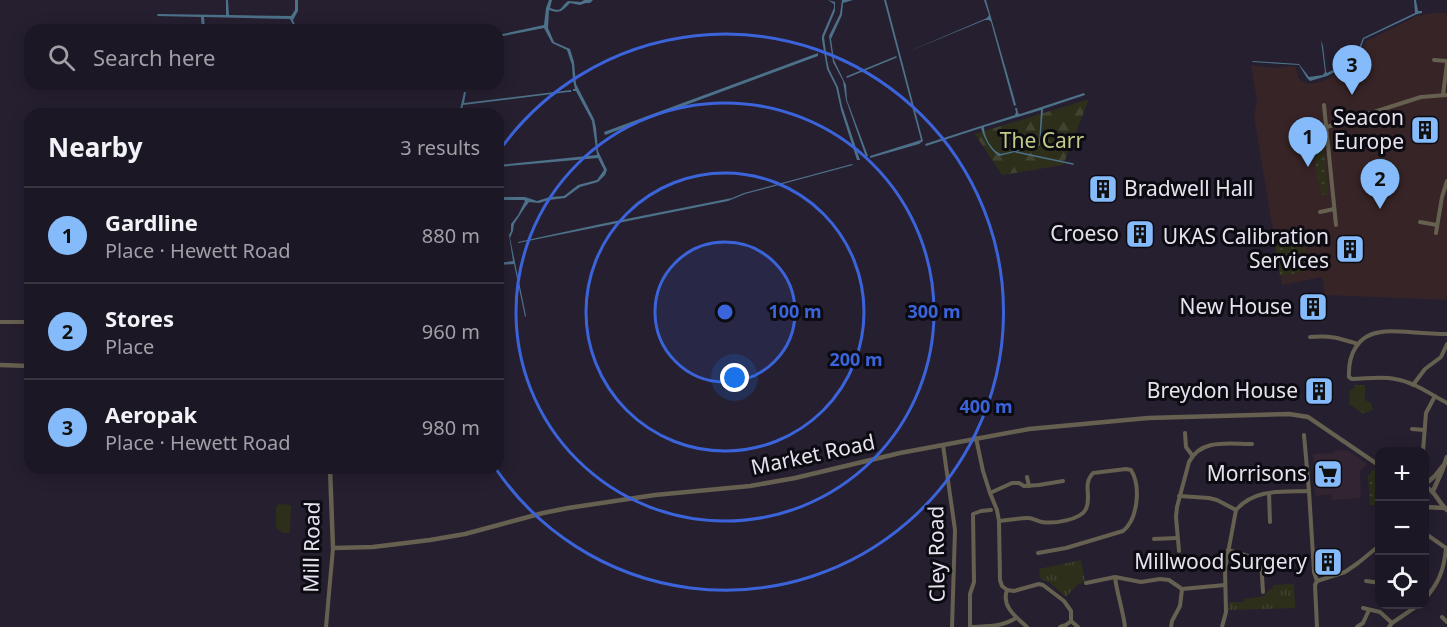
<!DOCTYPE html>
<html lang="en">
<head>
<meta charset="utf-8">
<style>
  :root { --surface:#1c1724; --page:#292431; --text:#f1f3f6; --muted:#a09fa6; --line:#3a3641; --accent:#85bbfb }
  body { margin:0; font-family:"Noto Sans",sans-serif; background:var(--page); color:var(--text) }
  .controls { position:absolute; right:18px; bottom:18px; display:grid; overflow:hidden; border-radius:12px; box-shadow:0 3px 15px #0003 }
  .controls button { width:54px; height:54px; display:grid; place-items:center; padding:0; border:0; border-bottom:2px solid var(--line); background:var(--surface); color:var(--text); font:30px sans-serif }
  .you { position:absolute; left:735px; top:378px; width:21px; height:21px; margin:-15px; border:4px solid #fff; border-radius:50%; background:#1a73e8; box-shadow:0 0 0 9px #1a73e833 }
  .badge { display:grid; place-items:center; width:39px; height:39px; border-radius:50%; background:var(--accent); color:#111; font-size:20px; font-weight:700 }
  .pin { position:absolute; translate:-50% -50px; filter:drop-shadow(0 2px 3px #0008) }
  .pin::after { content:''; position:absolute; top:32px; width:21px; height:18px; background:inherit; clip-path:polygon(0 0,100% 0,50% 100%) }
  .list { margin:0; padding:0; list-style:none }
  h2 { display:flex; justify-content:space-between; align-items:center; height:78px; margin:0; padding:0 24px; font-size:26px }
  h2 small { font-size:20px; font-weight:400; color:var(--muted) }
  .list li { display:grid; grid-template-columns:39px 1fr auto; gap:18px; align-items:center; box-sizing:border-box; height:96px; padding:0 24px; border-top:2px solid var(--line) }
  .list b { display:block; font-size:22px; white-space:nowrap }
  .list p { margin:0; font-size:20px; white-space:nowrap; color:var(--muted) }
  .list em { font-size:20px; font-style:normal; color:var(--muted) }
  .icon { flex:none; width:33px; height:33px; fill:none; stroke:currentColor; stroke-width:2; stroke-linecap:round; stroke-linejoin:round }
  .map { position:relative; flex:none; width:1447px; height:627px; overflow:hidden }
  .search { position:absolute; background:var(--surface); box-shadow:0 3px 15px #0003; left:24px; top:24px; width:480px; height:66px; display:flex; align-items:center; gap:15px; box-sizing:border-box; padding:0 21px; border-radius:18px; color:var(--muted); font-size:22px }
  .panel { position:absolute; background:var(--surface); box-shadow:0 3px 15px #0003; left:24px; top:108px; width:480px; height:366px; border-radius:18px }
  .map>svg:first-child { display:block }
  .commercial { fill:#322531 }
  .industrial { fill:#372426 }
  .grass { fill:url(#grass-dots) }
  .forest { fill:url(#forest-firs) }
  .park { fill:url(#park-tufts) }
  .garden { fill:#2d2f1b }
  .water { fill:#4c7189; fill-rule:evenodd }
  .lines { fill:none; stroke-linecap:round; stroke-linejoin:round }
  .stream { stroke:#4c7189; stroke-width:1.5 }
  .minor { stroke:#666050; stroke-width:4 }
  .tertiary { stroke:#666050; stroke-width:4.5 }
  .ring { fill:none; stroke:#3b64db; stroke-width:3 }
  .labels { text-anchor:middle; stroke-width:6; stroke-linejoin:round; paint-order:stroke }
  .poi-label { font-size:21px; fill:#e6e2ee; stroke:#0d0b12; text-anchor:end }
  .park-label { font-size:21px; fill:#c3cb89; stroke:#0d0b12 }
  .street-label { font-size:21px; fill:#e6e2ee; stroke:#0d0b12 }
  .centre { fill:#3b64db; stroke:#0d0b12; stroke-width:3 }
  .ring-label { font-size:18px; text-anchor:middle; font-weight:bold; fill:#3b64db; stroke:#0d0b12; stroke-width:6; stroke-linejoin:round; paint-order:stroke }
</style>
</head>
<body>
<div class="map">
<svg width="1447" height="627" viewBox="0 0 1447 627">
  <defs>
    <pattern id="grass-dots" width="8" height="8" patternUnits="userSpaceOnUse" patternTransform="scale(1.5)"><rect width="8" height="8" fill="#2d2f1b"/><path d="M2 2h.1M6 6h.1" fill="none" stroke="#414331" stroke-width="1.8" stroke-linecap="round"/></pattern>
    <pattern id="forest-firs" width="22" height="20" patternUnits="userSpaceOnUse" patternTransform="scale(1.5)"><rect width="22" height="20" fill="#2d2f1b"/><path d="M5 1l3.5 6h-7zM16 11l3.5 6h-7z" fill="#414331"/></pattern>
    <pattern id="park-tufts" width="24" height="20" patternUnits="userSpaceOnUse" patternTransform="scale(1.5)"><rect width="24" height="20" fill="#2d2f1b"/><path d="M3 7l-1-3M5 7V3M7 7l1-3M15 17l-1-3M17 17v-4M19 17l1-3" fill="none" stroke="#414331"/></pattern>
  </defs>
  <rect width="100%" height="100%" fill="#261f30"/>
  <polygon class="commercial" points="1347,450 1367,464 1360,471 1361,498 1332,500 1331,494 1316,496 1315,494 1314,483 1315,483 1313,454 1335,453 1335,451"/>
  <polygon class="industrial" points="1434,13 1447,13 1447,300 1325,295 1322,277 1282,285 1254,116 1257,101 1251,65 1275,68 1295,66 1299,78 1302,81 1309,84 1320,82 1341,72 1359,62 1366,41 1371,39 1417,16"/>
  <g class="grass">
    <polygon points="1323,132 1328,194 1321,195 1311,139 1314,138 1313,134"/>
    <polygon points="1303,236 1305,254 1305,272 1280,276 1274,241"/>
    <polygon points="1377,466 1379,468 1379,502 1376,505 1370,505 1368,476"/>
  </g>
  <polygon class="forest" points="1089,99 1063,165 1002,175 975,134"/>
  <g class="park">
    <polygon points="1355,385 1365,385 1365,400 1371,403 1373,410 1364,414 1349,404 1350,390 1352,390"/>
    <polygon points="1081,560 1085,582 1077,585 1066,597 1049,582 1041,580 1039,569"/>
    <polygon points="1294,584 1295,608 1228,610 1229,602 1243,602 1244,599 1264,596 1269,589 1273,589 1273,585"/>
  </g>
  <polygon class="garden" points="279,504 291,505 290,533 282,533 276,527 276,507"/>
  <g class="water">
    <polygon points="226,0 228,0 229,15 291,16 295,10 295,0 298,0 298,11 293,20 297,30 296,30 290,19 204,17 205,30 202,30 201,17 157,16 158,14 226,15"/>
    <path d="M549,0H552L550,8C563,13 560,7 568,1L581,2L584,0H593L590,3H586L580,5L570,3C562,11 560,14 549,10L548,28L554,42L570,49L574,62L576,84L594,119L596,128L598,151L607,170L605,175L598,182L580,187L565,198L549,200L539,203L529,202C523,209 519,217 514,224L513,231L510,238L526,316L525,317L514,264L498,265V263L513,261L509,235L511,231V224L518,215L525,201L524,200H498V197H525L537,201L550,197L564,196L578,185L597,180L604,170L598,158L498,167V165L597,155L592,121L577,93L576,91H573V89H575L573,80L572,65L567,50L552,43L544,28L498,37V35L544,25L546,8Z"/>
    <polygon points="828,0 835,2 835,11 824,37 827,60 829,69 838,87 842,106 860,160 857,160 841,110 836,87 827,69 822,40 822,36 834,8 834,4"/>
    <polygon points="842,0 853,0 843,3 842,15 831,39 834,60 846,85 847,100 868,156 866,157 846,100 843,81 833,62 829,36 840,14"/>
    <polygon points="884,0 886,0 923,141 919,144 870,158 870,156 921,140"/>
    <polygon points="984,0 986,0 1013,94 1016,105 1014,106 991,22 989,20 985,20 905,53 987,18 989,15"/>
    <polygon points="1414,0 1416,0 1418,11 1422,11 1422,13 1417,14 1364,39 1356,61 1327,76 1310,81 1307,78 1299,65 1252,62 1253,61 1299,64 1309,77 1323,75 1325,72 1321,40 1323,46 1326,72 1327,73 1355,58 1363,38 1415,13"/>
    <polygon points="818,53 818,56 605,135 604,132"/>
    <polygon points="571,90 571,92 568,92 463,105 461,114 459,114 464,92 466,92 464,103"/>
    <path d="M1084,93L1085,95L1043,109L1040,145L1038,146L999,156C990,150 984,138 981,128L926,146L925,144L1015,115L1016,112L1015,108H1017L1018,113L1020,114ZM1041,110L1039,145L1001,154C992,151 984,137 984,127Z"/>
    <polygon points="852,164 853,165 745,194 728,201 518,243 518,242 601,224 732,198 744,193"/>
  </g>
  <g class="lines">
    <g class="stream">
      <polyline points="847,77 896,57"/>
      <polyline points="1016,152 1073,164"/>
    </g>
    <g class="minor">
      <polyline points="1434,60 1447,61"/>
      <polyline points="1443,95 1447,63"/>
      <polyline points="1324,105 1336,225"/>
      <polyline points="1327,127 1421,97 1447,95"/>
      <polyline points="1320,212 1334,209"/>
      <polyline points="1420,222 1437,225"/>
      <polyline points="1436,233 1442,197 1447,181"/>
      <polyline points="0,322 30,322"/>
      <path d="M1447,334C1434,334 1422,333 1409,332C1400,332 1390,330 1381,332C1357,335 1348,355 1349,377L1352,379C1365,379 1381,376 1395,379C1414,382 1430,394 1447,403"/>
      <path d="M1310,337C1330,335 1339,338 1358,344"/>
      <polyline points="1413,385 1425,369 1441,357 1447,344"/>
      <polyline points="1412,429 1424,430"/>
      <polyline points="1185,433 1186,447 1192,455"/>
      <polyline points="1304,435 1309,491 1314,572 1317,581 1315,585 1317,627"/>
      <polyline points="976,438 983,471 990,493 997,510 999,521 1000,580 1002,586 1007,590"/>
      <polyline points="943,445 955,530 952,627"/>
      <polyline points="1423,451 1426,413 1435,396"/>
      <polyline points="1027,477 1029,486"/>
      <polyline points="990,493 1012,483 1019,483 1024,486 1039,485 1063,481"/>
      <polyline points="1269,493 1270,522"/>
      <polyline points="1179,496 1209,498 1217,500 1236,510"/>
      <path d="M999,521C1009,520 1019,518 1028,518C1033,518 1037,521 1042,522C1053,524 1081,520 1086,509C1092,496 1082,485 1093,473L1126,469L1131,470C1141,486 1138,519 1123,531L1066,548L1038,553"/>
      <polyline points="1154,539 1177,538"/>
      <polyline points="1228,550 1261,560 1263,592"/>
      <path d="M1179,551L1176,517L1177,507L1189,462C1201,438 1230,444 1252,444"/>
      <path d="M1115,577C1117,594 1123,610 1125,627"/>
      <polyline points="1317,581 1345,572 1358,563 1380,545"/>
      <polyline points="1366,581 1380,583"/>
      <polyline points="1086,583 1115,577 1141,582 1160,579 1169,580 1182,589"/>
      <polyline points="1007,590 1014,591 1039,584 1043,585 1064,601 1071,611 1071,621 1066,625 1060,627"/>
      <path d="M1007,590C1001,606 1016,617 1027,627"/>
      <path d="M1424,600C1439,583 1444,570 1446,548L1426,534"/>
      <polyline points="1363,608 1380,612 1392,623"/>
      <polyline points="1442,617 1447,622"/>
      <polyline points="1071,621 1078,627"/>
      <polyline points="326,627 333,548"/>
      <polyline points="970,627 970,594 974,582 973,514 981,511 991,510"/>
      <path d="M971,627C988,626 1002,627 1016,618"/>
      <polyline points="1171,627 1172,621 1180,606 1182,589 1225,585"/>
      <path d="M1222,627L1226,612L1225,569L1236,510C1255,488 1283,492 1309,491"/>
      <polyline points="1357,627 1363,623 1369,610"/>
      <polyline points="1389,627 1392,623 1420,604"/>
    </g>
    <g class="tertiary">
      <polyline points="0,365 30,366"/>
      <polyline points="330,468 333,548 373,547 430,540 465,534 543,513 568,508 655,495 750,486 795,478 900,453 1029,429 1148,418 1289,414 1308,417 1380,466"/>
      <polyline points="1424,485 1435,476 1443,466"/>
      <path d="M1424,486C1435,490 1438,502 1447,510"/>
      <polyline points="1433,491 1442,471 1447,457"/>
      <polyline points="1424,507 1445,508"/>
    </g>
  </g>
  <circle cx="725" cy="312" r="70" fill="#3b64db" fill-opacity=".12"/>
  <g class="ring">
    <circle cx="725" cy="312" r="70"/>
    <circle cx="725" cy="312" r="139"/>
    <circle cx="725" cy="312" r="209"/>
    <path d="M499 151A278 278 0 1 1 496 469"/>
  </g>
  <defs>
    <g id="building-square" transform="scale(1.5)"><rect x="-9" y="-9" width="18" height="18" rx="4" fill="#85bbfb" stroke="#0d0b12"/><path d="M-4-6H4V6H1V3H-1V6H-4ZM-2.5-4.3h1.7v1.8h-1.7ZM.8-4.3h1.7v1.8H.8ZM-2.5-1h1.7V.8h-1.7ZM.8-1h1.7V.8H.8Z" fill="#111"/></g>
    <g id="supermarket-square" transform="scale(1.5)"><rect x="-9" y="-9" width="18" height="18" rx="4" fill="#85bbfb" stroke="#0d0b12"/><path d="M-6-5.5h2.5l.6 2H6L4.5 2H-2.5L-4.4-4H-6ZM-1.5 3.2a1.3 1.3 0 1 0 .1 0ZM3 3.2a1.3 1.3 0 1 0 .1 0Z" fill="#111"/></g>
  </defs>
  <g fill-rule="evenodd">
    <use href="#building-square" x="1425" y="130"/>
    <use href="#building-square" x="1103" y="189"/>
    <use href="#building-square" x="1140" y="234"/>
    <use href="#building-square" x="1350" y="249"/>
    <use href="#building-square" x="1313" y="307"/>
    <use href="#building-square" x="1319" y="391"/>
    <use href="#supermarket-square" x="1328" y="474"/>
    <use href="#building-square" x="1328" y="562"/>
  </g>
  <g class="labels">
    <g class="poi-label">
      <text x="1404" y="125">Seacon<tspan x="1404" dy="24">Europe</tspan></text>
      <text x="1124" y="196" text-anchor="start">Bradwell Hall</text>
      <text x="1119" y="241">Croeso</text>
      <text x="1329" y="244">UKAS Calibration<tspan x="1329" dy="24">Services</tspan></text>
      <text x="1292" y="314">New House</text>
      <text x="1298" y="398">Breydon House</text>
      <text x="1307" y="481">Morrisons</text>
      <text x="1307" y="569">Millwood Surgery</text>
    </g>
    <g class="park-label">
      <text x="1042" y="148">The Carr</text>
    </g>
    <g class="street-label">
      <text transform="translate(813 455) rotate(-12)" y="7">Market Road</text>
      <text transform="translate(312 547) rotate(-89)" y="7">Mill Road</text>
      <text transform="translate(937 554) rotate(-91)" y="7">Cley Road</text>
    </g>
  </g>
  <circle cx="725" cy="312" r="9" class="centre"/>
  <g class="ring-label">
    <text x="795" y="318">100 m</text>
    <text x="934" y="318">300 m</text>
    <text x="856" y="366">200 m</text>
    <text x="986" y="413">400 m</text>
  </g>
</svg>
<div class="controls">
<button>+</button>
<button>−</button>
<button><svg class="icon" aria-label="locate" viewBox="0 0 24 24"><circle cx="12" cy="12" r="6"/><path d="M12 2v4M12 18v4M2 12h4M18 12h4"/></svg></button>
</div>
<div class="you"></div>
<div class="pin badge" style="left:1308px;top:167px">1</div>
<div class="pin badge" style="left:1380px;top:209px">2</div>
<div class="pin badge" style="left:1352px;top:95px">3</div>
<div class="search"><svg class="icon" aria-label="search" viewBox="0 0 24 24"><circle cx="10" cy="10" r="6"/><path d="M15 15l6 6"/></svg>Search here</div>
<section class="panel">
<h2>Nearby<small>3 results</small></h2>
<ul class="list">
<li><span class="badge">1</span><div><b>Gardline</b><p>Place · Hewett Road</p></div><em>880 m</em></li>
<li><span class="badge">2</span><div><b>Stores</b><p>Place</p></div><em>960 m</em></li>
<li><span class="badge">3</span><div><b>Aeropak</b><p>Place · Hewett Road</p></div><em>980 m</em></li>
</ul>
</section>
</div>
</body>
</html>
